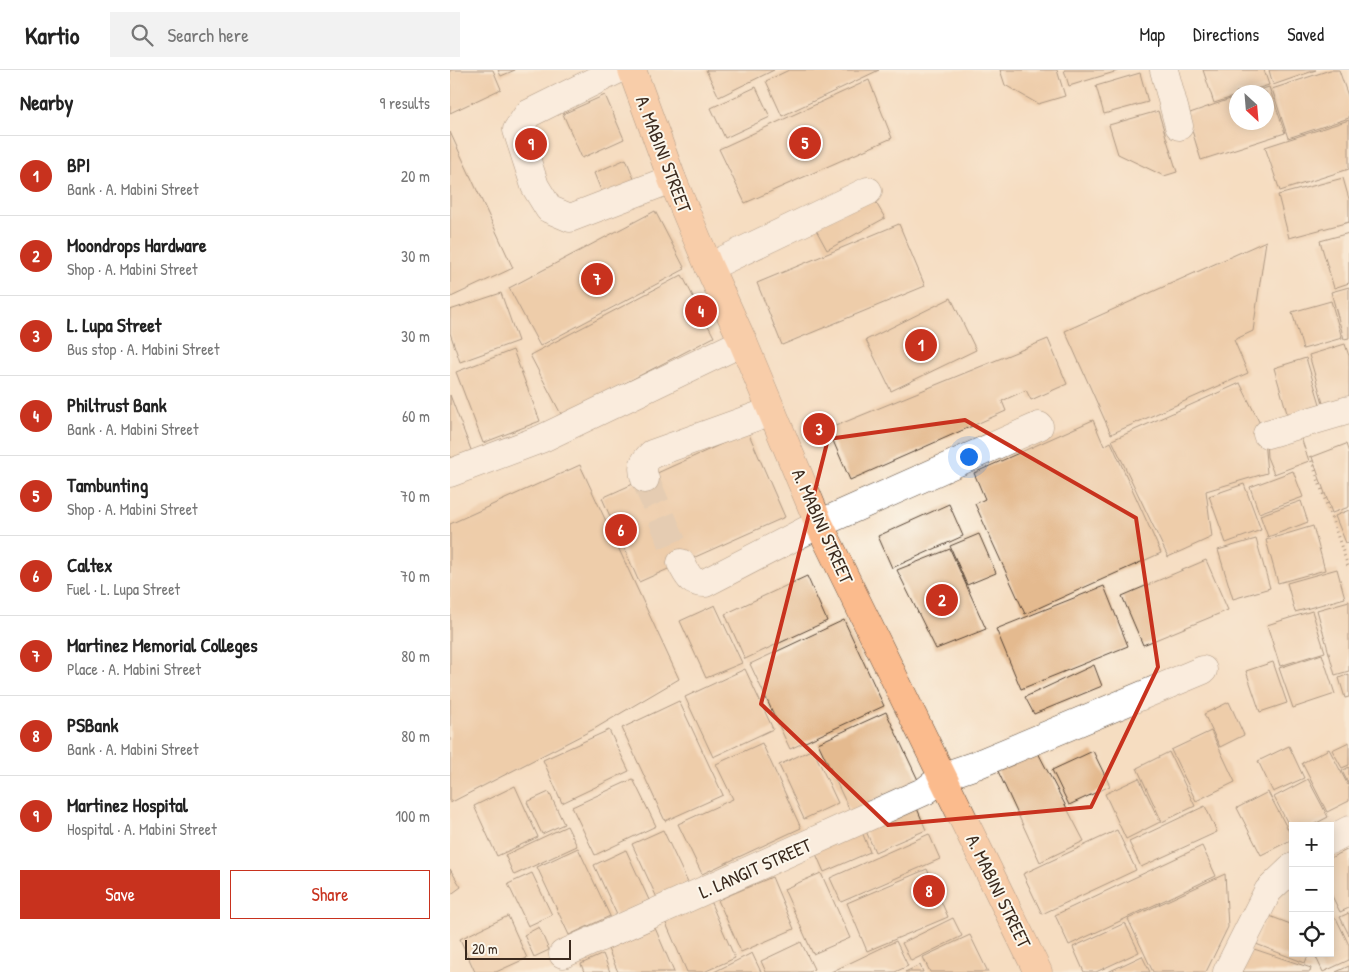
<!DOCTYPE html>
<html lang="en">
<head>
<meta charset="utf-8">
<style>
  :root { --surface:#fff; --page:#f2f2f2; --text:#222; --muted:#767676; --line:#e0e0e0; --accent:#c8321e }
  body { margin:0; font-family:"Patrick Hand",sans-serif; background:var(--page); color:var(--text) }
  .controls { position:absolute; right:15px; bottom:15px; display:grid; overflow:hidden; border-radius:0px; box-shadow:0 2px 12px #0003 }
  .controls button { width:45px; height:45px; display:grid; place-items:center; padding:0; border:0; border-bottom:1px solid var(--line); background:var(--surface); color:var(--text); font:25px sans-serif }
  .compass { position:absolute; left:779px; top:15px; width:45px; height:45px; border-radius:50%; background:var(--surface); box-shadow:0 2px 12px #0003; rotate:154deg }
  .scale { position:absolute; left:15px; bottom:12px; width:106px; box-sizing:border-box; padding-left:5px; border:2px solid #3b2a1e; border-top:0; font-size:14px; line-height:18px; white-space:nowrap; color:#3b2a1e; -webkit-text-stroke:4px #fbf7ec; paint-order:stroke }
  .you { position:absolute; left:518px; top:386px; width:18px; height:18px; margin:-12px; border:4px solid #fff; border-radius:50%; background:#1a73e8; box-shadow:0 0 0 8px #1a73e833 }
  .badge { display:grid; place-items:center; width:32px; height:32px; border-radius:50%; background:var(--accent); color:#fff; font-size:16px; font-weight:700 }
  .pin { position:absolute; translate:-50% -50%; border:2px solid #fff; box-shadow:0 1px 5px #0006 }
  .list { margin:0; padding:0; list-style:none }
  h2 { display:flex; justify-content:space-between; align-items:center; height:65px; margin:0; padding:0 20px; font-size:21px }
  h2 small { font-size:16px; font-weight:400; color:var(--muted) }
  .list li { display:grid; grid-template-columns:32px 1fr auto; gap:15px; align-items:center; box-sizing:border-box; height:80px; padding:0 20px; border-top:1px solid var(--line) }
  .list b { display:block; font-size:19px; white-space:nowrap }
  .list p { margin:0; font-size:16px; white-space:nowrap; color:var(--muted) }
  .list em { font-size:16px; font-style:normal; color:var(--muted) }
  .actions { display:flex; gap:10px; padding:15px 20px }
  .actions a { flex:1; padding:11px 0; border:1px solid var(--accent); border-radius:0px; text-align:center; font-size:18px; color:var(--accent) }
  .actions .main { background:var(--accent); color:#fff }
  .icon { flex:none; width:28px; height:28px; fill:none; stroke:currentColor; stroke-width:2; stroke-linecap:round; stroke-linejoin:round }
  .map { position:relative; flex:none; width:899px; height:902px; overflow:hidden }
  header { display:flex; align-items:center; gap:30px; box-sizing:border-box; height:70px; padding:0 25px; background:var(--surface); border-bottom:1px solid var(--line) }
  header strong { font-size:24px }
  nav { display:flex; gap:28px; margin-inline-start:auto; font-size:18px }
  .search { width:350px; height:45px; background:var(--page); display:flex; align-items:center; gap:12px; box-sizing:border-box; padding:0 18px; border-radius:0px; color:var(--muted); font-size:19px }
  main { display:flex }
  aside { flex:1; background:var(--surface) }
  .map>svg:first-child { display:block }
  .building { fill:#e4ba8f }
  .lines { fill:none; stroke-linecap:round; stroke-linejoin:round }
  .minor-tunnel { stroke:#d0b9a0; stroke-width:28; stroke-dasharray:28 14; stroke-linecap:butt }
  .minor-casing { stroke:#574536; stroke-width:29 }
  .major-casing { stroke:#574536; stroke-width:29 }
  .path { stroke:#574536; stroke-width:3; stroke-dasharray:1 4; stroke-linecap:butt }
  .minor { stroke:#fff; stroke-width:28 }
  .major { stroke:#fbbb8d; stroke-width:28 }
  .marked { fill:none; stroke:#c8321e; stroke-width:4; stroke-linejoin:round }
  .labels { text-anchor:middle; stroke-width:4; stroke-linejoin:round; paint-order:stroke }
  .street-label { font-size:19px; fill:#3b2a1e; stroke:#fbf7ec }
</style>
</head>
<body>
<header>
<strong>Kartio</strong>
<div class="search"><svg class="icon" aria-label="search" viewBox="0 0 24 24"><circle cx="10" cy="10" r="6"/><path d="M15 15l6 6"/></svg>Search here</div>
<nav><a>Map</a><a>Directions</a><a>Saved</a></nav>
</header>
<main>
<aside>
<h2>Nearby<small>9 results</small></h2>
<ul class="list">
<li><span class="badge">1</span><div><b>BPI</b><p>Bank · A. Mabini Street</p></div><em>20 m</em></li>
<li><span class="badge">2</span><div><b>Moondrops Hardware</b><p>Shop · A. Mabini Street</p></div><em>30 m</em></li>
<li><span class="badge">3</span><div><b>L. Lupa Street</b><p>Bus stop · A. Mabini Street</p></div><em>30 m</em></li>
<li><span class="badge">4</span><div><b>Philtrust Bank</b><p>Bank · A. Mabini Street</p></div><em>60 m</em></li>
<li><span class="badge">5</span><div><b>Tambunting</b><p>Shop · A. Mabini Street</p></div><em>70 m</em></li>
<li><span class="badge">6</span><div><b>Caltex</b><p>Fuel · L. Lupa Street</p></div><em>70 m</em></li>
<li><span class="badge">7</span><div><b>Martinez Memorial Colleges</b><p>Place · A. Mabini Street</p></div><em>80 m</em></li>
<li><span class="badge">8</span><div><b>PSBank</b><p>Bank · A. Mabini Street</p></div><em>80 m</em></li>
<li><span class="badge">9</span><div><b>Martinez Hospital</b><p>Hospital · A. Mabini Street</p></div><em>100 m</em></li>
</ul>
<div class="actions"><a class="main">Save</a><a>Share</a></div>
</aside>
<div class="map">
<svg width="899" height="902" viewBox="0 0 899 902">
  <rect width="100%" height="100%" fill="#fbf7ec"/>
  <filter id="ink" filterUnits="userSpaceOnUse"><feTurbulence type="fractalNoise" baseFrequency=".02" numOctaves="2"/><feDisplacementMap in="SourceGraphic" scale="10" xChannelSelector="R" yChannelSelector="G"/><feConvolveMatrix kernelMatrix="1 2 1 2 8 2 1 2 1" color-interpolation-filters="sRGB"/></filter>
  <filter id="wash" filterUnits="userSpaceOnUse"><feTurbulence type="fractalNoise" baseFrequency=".0096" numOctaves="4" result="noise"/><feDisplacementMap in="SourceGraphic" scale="20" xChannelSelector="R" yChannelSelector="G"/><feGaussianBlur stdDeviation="1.12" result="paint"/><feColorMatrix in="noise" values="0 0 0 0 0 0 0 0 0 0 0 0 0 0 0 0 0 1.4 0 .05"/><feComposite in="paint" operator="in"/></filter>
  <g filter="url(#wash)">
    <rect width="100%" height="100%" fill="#f5ddc1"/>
    <g id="blocks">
      <g class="building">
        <polygon points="0,0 43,0 51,19 0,43"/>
        <polygon points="48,0 65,0 51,6"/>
        <polygon points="256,0 324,0 269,27"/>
        <polygon points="339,0 429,0 332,46 316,11"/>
        <polygon points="550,0 607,0 615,26 588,34 555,15"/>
        <polygon points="614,0 671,0 619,16"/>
        <polygon points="753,0 814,0 819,15 796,22 786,22 786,26 764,33"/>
        <polygon points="819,0 866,0 823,15"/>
        <polygon points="880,0 889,0 899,29 899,48 838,68 822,19"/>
        <polygon points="690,3 698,32 654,44 646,16"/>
        <polygon points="419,10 442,68 295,133 269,79"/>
        <polygon points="306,17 320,47 275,68 261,38"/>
        <polygon points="819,17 835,63 751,90 737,44 786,27 786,52 816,52 816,22 802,22"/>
        <polygon points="155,25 174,69 132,88 113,44"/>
        <polygon points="708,41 727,102 714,106 668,84 659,55"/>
        <polygon points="899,50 899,99 830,121 815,77"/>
        <polygon points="0,62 63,198 1,227 0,224"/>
        <polygon points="176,89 193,131 161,145 144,103"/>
        <polygon points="893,108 899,129 899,152 839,168 828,125"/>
        <polygon points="422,126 435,148 377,180 365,158"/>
        <polygon points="205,141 235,199 90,276 59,218"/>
        <polygon points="449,154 475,216 332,275 307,213"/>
        <polygon points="899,163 899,213 884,218 870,171"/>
        <polygon points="816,171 803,261 784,270 798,303 661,364 615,261"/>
        <polygon points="232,205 264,267 112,346 80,285"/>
        <polygon points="899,217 899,268 894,269 881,222"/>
        <polygon points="51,223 68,271 10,292 0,263 0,240"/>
        <polygon points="501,228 526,280 441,321 416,270"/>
        <polygon points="881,231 892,268 853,279 842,242"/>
        <polygon points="598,269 617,314 581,330 576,320 552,331 556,341 400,410 378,359"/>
        <polygon points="895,274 899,286 899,333 875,340 859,285"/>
        <polygon points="63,280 90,351 33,373 6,302"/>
        <polygon points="856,288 874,347 841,357 824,298"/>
        <polygon points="790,313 813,360 817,403 756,421 762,467 718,487 662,370"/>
        <polygon points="0,325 23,385 0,393"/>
        <polygon points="643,350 654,376 661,372 711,483 575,544 525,434 535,429 524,403"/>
        <polygon points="298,362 335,447 189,512 152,428"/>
        <polygon points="849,362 859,391 824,404 817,387 816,369"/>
        <polygon points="896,374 899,383 899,437 882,443 862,387"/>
        <polygon points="130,395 229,609 144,659 0,733 0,454"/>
        <polygon points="843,401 853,427 809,443 800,417"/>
        <polygon points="794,414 811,460 776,473 759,426"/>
        <polygon points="851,431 858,452 818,467 810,445"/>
        <polygon points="499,434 513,466 442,498 428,466"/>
        <polygon points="899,440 899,472 896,473 885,446"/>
        <polygon points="863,456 875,500 828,513 816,470"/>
        <polygon points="529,464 546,503 517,515 500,476"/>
        <polygon points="806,469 820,518 783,529 768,480"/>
        <polygon points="500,479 536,559 486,579 447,500"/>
        <polygon points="756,490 778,540 693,575 672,526"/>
        <polygon points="887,499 895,528 845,542 837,513"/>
        <polygon points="357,506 377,551 295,589 275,544"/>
        <polygon points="654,516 678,576 571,619 546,559"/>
        <polygon points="899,531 899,601 885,605 867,540"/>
        <polygon points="265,535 292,593 256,608 230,551"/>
        <polygon points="862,541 875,582 830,596 817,555"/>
        <polygon points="394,550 434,636 340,679 300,594"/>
        <polygon points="872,584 885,624 843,638 829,598"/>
        <polygon points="823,592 837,633 810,642 796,601"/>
        <polygon points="644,595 652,616 584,644 575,627"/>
        <polygon points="295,599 323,659 263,687 235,627"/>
        <polygon points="899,604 899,627 895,628 889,608"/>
        <polygon points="229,631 273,725 215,751 172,658"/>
        <polygon points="779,632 794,665 770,677 754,644"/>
        <polygon points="436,642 468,710 400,741 368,673"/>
        <polygon points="159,660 179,701 112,733 93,690"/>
        <polygon points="761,661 785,712 746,731 721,680"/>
        <polygon points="899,672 899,695 892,698 882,680"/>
        <polygon points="312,673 351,758 252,804 228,754 283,729 266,694"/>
        <polygon points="839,676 854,708 823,722 808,691"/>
        <polygon points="585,677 634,771 590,792 547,699"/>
        <polygon points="363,679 388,733 354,749 329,695"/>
        <polygon points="879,679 899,717 899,731 877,742 852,693"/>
        <polygon points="643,681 660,716 619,735 602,700"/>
        <polygon points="719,682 745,736 712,752 687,698"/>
        <polygon points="899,697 899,715 892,701"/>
        <polygon points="689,708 710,752 676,769 655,724"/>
        <polygon points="183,709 206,756 145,785 122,737"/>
        <polygon points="858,709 878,747 861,756 843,756 843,763 824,727"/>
        <polygon points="65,716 88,767 47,786 24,736"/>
        <polygon points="99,722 114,754 92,764 77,732"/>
        <polygon points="818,722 843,769 811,785 787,738"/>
        <polygon points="464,731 476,760 425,782 413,754"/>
        <polygon points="755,736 767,762 691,797 679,772"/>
        <polygon points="117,756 127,776 64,805 55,785"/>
        <polygon points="410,757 420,782 374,802 363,777"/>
        <polygon points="213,760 239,815 208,830 182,774"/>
        <polygon points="667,760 686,800 592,844 573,804"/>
        <polygon points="479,764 490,789 391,832 380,808"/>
        <polygon points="752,776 766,806 619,875 605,845"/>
        <polygon points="128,778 160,846 119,865 87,797"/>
        <polygon points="899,779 899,838 890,842 880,822 880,788"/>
        <polygon points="176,780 199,830 167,845 144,795"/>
        <polygon points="0,799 11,817 0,825"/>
        <polygon points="477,799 498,847 417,881 397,833"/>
        <polygon points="82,803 102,845 78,856 58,814"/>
        <polygon points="371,803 400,868 363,884 334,819"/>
        <polygon points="775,804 778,857 756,902 703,902 678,849"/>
        <polygon points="322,807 344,859 291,882 268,830"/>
        <polygon points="260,831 285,888 254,902 237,902 215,851"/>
        <polygon points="899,843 899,865 890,847"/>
        <polygon points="817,845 843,855 843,883 859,883 855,893 806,874"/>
        <polygon points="58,846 77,888 46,902 25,902 10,869"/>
        <polygon points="503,848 512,866 461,891 452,873"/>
        <polygon points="886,848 899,875 899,890 873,902 864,883 880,883 880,850"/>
        <polygon points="675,853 689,882 646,902 634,902 623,877"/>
        <polygon points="89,857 99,880 84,887 74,865"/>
        <polygon points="205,858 224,902 168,902 158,879"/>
        <polygon points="520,865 538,902 480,902 473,887"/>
        <polygon points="446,871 458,896 445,902 381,902"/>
        <polygon points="351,872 364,899 359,902 316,902 311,891"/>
        <polygon points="801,878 861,898 860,902 793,902"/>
        <polygon points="302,883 311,902 264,902"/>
        <polygon points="153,884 160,902 134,902 131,894"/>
        <polygon points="692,886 700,902 658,902"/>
        <polygon points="470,895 473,902 455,902"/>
        <polygon points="899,896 899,902 886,902"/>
      </g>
    </g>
  </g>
  <g filter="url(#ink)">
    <use href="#blocks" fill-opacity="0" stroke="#574536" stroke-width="1"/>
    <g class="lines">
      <polyline class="minor-tunnel" points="195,409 231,493"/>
      <g class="minor-casing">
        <g id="minor">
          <polyline points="167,0 78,44 67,60 85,116 99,139 120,148 222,109"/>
          <polyline points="714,0 729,56"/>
          <polyline points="259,197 418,121"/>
          <polyline points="817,364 899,340"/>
          <polyline points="0,403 91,369 293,272"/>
          <path d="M195,409C191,397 193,392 202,384L322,341"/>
          <path d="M231,493C238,505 239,513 255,513L369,454L589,356"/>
          <polyline points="880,770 899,760"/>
          <polyline points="113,884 475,721 494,706 526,695 753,600"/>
          <polyline points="777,902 818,821 843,797"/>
        </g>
      </g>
      <g class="major-casing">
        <polyline id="major" points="182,0 222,109 259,197 293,272 369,454 588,902"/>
      </g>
      <polyline class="path" points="860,386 899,499"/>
      <use href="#minor" class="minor"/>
      <use href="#major" class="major"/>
    </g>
  </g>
  <path d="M0 0H899V902H0ZM515,350L686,448L708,597L641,737L438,755L311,634L378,369Z" fill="#f5ddc1" fill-opacity=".55" fill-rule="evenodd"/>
  <path class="marked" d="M515,350L686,448L708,597L641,737L438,755L311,634L378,369Z"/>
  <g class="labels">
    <g class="street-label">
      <text transform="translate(214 84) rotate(69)" y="7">A. MABINI STREET</text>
      <text transform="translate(373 456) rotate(66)" y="7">A. MABINI STREET</text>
      <text transform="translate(305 798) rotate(-24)" y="7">L. LANGIT STREET</text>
      <text transform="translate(549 821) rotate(64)" y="7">A. MABINI STREET</text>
    </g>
  </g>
</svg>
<div class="controls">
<button>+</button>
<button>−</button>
<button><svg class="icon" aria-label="locate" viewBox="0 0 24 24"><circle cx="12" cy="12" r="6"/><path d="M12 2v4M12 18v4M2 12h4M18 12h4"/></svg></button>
</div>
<svg class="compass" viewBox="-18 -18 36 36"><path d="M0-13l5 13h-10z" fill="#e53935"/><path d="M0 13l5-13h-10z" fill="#767676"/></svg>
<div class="scale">20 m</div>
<div class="you"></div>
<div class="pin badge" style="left:471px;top:275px">1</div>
<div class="pin badge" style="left:492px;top:530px">2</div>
<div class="pin badge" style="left:369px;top:359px">3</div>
<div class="pin badge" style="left:251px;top:241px">4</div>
<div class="pin badge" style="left:355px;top:73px">5</div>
<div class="pin badge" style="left:171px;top:460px">6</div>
<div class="pin badge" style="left:147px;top:209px">7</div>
<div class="pin badge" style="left:479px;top:821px">8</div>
<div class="pin badge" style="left:81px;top:74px">9</div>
</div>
</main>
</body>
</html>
